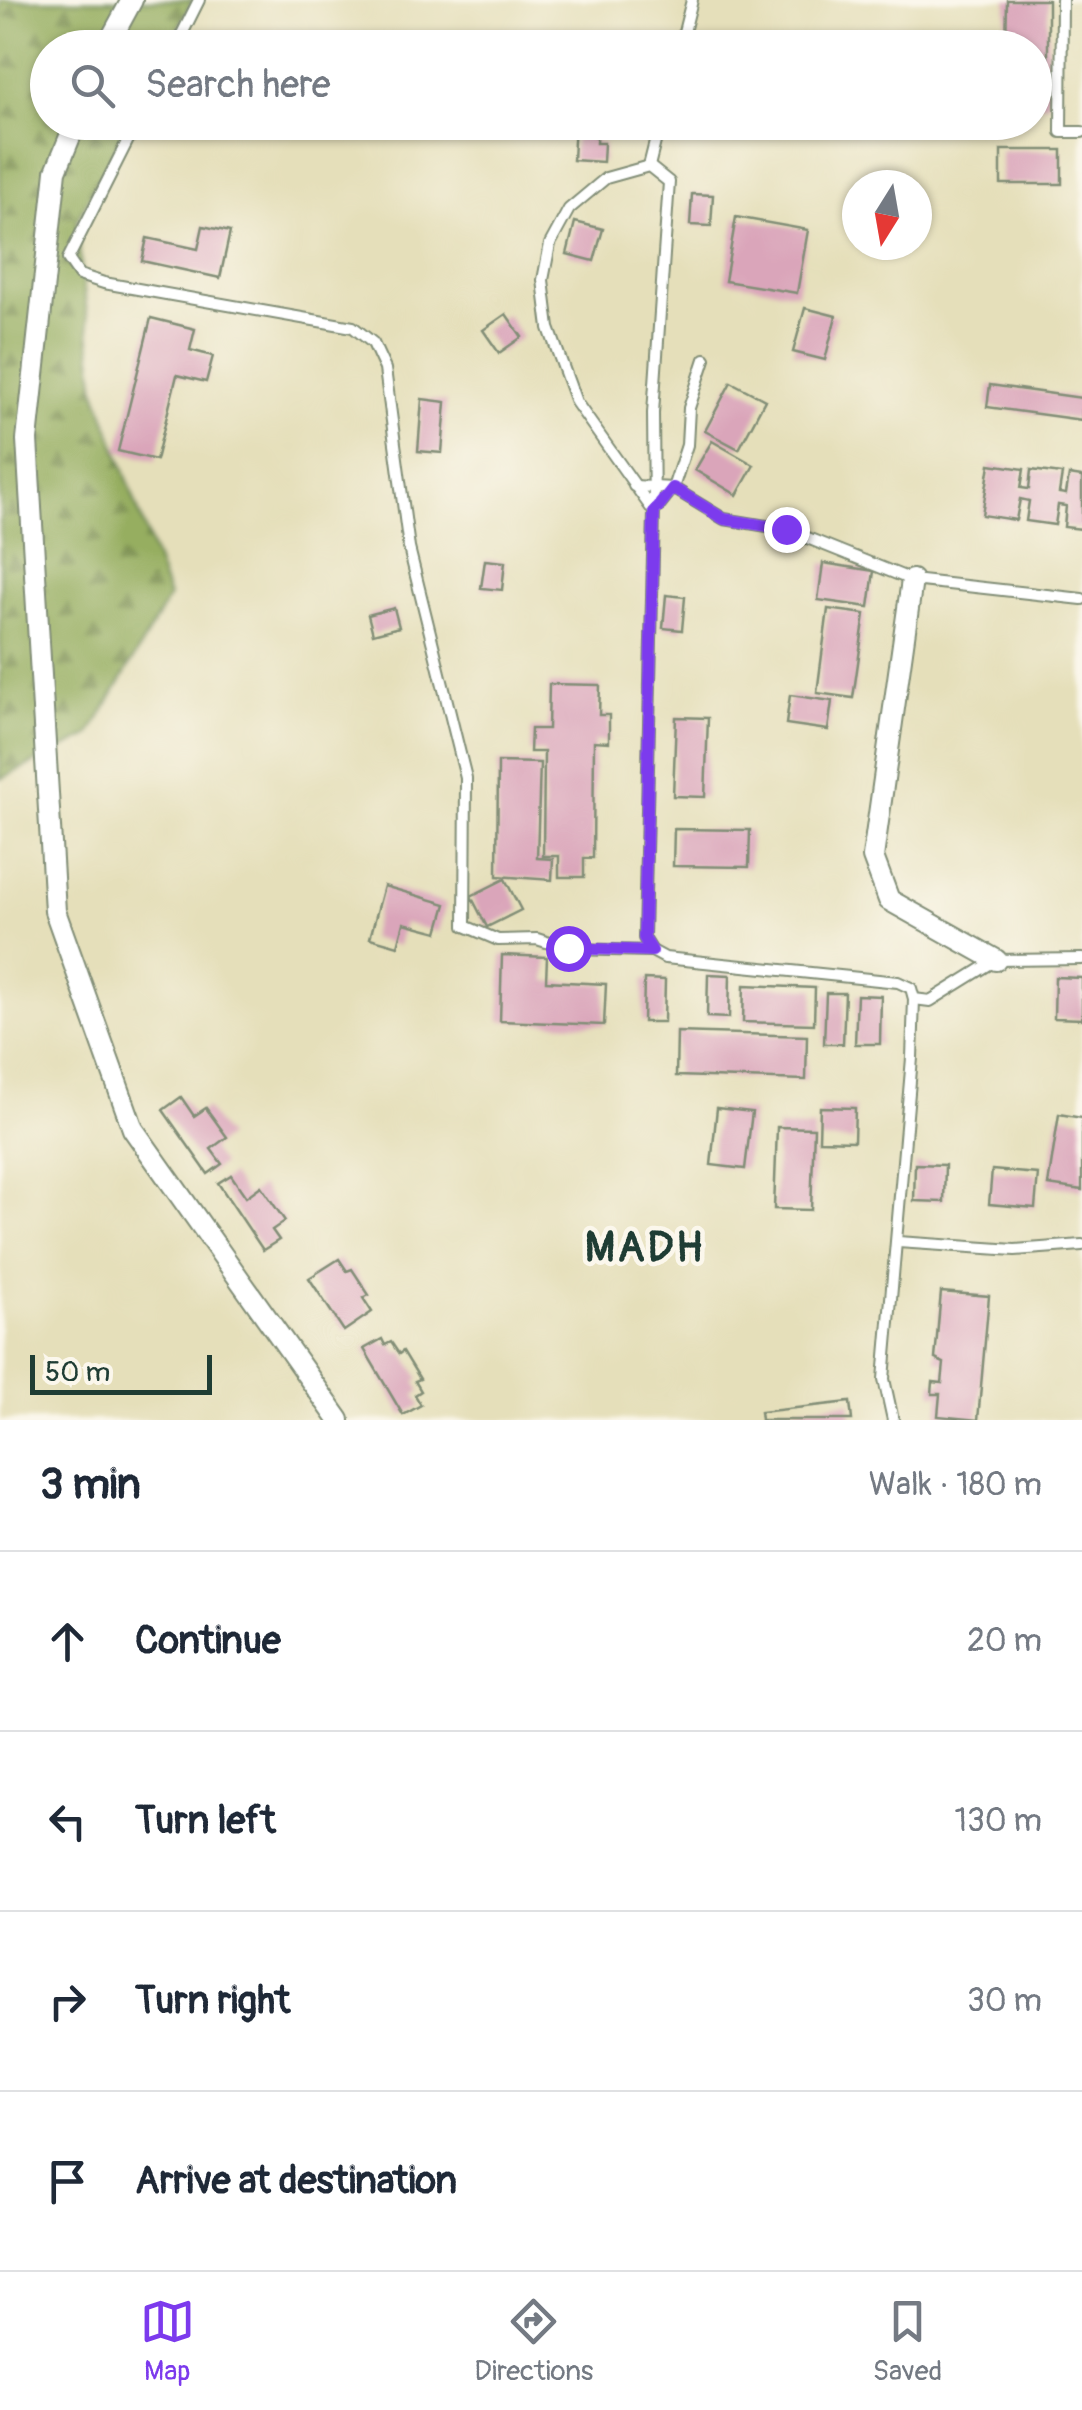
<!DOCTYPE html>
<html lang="en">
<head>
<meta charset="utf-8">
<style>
  :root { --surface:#fff; --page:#f2f2f3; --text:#1f2937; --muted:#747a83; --line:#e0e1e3; --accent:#7c3aed }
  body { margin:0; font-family:Pangolin,sans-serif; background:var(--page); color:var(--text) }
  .compass { position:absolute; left:842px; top:170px; width:90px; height:90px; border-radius:50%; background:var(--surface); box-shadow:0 2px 8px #0004; rotate:191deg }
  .scale { position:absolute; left:30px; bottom:25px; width:182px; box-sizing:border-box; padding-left:10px; border:5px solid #1f3d34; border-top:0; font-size:28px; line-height:35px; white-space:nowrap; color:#1f3d34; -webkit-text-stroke:8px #fbf7ec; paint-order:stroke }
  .stop { position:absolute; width:30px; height:30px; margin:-22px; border:8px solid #7c3aed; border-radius:50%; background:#fff }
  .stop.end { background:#7c3aed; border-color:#fff; box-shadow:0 2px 10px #0008 }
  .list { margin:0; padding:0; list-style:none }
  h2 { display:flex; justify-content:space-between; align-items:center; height:130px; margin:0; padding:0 40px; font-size:42px }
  h2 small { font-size:32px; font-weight:400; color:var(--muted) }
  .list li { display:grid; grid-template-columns:65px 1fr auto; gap:30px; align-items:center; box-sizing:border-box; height:180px; padding:0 40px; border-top:2px solid var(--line) }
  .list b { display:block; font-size:38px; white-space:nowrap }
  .list em { font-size:32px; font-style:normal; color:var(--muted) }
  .icon { flex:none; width:55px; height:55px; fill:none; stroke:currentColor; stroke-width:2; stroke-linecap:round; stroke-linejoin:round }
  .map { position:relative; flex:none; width:1082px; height:1420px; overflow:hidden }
  .search { position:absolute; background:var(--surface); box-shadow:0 2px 8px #0004; left:30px; right:30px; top:30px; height:110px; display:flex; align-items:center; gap:25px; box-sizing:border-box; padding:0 35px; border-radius:55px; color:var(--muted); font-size:38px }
  .sheet { height:850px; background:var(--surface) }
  nav { display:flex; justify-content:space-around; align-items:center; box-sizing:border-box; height:140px; border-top:2px solid var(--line); background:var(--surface); font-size:28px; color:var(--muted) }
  nav a { display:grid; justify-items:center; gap:5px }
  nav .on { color:var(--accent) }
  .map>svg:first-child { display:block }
  .forest { fill:url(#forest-firs); stroke:#5a764a; stroke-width:2.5 }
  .building { fill:#daa5ba }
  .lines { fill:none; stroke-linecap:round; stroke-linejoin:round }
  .lane-casing { stroke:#828e77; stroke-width:14 }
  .street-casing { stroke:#828e77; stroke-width:24 }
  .lane { stroke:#fff; stroke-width:10 }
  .street { stroke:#fff; stroke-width:20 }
  .route { stroke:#7c3aed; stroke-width:12 }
  .labels { text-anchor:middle; stroke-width:9; stroke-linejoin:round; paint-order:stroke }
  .district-label { font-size:42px; font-weight:bold; letter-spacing:2.5px; fill:#1f3d34; stroke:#fbf7ec }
</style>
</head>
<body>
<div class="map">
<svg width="1082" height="1420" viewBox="0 0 1082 1420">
  <defs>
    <pattern id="forest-firs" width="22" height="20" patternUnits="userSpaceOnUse" patternTransform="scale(2.5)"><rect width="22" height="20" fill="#96ae60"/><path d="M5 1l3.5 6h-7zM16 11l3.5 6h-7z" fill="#7a8f50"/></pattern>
  </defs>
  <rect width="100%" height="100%" fill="#fbf7ec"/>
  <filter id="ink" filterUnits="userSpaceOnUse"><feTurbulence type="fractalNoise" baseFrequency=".01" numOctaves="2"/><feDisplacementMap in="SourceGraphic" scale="20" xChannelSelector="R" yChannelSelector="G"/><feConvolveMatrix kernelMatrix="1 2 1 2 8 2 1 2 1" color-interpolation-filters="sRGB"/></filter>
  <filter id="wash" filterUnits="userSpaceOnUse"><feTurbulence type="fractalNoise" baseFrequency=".0048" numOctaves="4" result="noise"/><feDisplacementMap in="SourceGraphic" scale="40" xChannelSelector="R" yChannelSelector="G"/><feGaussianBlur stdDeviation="2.25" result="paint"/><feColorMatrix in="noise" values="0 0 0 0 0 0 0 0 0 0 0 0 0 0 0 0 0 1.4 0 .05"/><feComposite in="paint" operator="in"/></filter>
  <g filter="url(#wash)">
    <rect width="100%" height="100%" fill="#e5dfba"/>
    <polygon class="forest" points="0,0 193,0 168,47 48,48 48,122 128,123 76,222 96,391 169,597 89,736 0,779"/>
    <g id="blocks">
      <g class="building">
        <polygon points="1007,0 1048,0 1048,104 1034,104 1034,48 1006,48"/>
        <polygon points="499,122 527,122 526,134 499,131"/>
        <polygon points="575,122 597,123 596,143 604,143 603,162 573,160"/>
        <rect x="1001" y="150" width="61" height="34"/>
        <polygon points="692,194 713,195 711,226 690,225"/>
        <polygon points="736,217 808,230 797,293 725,281"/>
        <polygon points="575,222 603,229 594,261 567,254"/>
        <polygon points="203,226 230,232 220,278 142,261 147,238 198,249"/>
        <polygon points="805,308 836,316 825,360 793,352"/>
        <polygon points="506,314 522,337 499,353 483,330"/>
        <polygon points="151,318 195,329 190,350 213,356 206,382 177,375 156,460 118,451"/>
        <polygon points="731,382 765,400 739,449 705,431"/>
        <polygon points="990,385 1082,398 1082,420 987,407"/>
        <polygon points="422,399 446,402 442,453 418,451"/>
        <polygon points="712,441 754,465 737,495 695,470"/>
        <polygon points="990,464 1024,469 1021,488 1029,489 1031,470 1062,474 1059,493 1066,494 1069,475 1082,477 1082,529 1064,527 1066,506 1058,505 1055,525 1026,521 1029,501 1020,499 1016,520 982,515"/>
        <polygon points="485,560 505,562 502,590 481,588"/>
        <polygon points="823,563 874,571 869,607 818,600"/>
        <polygon points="666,595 685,597 682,630 663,628"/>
        <polygon points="394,608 399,627 373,634 368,615"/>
        <polygon points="828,609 865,614 853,698 817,693"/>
        <polygon points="549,684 600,685 599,715 609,715 609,742 594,741 593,858 584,858 584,877 559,877 559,856 543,856 544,752 530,752 531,729 548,729"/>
        <polygon points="790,695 832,701 828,730 786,724"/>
        <polygon points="676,717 708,718 705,797 673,796"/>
        <polygon points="498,762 540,763 537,858 553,859 552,880 497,876"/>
        <polygon points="674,829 750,830 749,867 673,866"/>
        <polygon points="505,879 521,910 487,927 471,896"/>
        <polygon points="384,886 446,904 438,932 404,923 398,946 370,938"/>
        <polygon points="502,955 547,957 546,981 606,984 604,1025 500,1021"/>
        <polygon points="708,974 730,975 729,1018 707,1017"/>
        <polygon points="1055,977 1082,978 1082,1019 1054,1018"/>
        <polygon points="644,979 665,980 664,1022 643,1022"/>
        <polygon points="744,985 815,988 814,1024 743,1022"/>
        <polygon points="826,993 845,993 843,1044 824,1044"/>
        <polygon points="857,995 881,996 880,1044 855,1044"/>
        <polygon points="677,1032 807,1036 806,1080 676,1076"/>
        <polygon points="181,1097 194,1116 206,1108 227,1137 211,1149 222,1164 208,1174 163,1110"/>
        <polygon points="820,1107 855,1108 854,1141 819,1140"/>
        <polygon points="717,1108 752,1112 745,1169 711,1165"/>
        <polygon points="1059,1114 1082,1118 1082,1190 1048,1185"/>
        <polygon points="777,1127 814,1128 811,1210 774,1209"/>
        <polygon points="915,1164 945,1165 944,1202 914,1201"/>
        <polygon points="992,1170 1038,1174 1035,1208 989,1204"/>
        <polygon points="231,1175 246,1197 261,1186 285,1221 272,1230 279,1240 263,1250 218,1183"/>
        <polygon points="339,1259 347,1271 352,1269 369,1295 363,1298 372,1312 344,1331 309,1278"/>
        <polygon points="941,1292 989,1296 978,1420 938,1416 940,1394 932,1394 933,1382 942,1383 944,1363 935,1359"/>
        <polygon points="382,1339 385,1345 391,1342 399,1354 403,1351 420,1379 415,1381 421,1391 415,1395 421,1405 403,1415 364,1349"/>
        <polygon points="850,1402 852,1420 761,1420 760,1412"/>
      </g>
    </g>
  </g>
  <g filter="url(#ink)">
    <use href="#blocks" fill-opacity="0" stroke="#828e77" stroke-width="2.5"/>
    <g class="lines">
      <g class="lane-casing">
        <g id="lane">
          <polyline points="1062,0 1061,132 1082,132"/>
          <polyline points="175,48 199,0"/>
          <polyline points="680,48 692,0"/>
          <polyline points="137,122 68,259 79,275 104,283 353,327 373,343 385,369 409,548 466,778 465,926 498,940 537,939 568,949 652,951 665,958 898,982 911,988 914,999 912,1058 884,1379 893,1420"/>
          <polygon points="649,166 669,182 653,413 654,512 576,402 549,328 543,280 550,244 569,209 606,178"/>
          <polyline points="649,166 660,122"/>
          <polyline points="634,486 673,488 724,519 785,529 912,580 1082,599"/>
          <polyline points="652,951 644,938 654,512 673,488 687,445 689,408 705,359"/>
          <polyline points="914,999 930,1001 996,960 1082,959"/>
          <polyline points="898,1242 1015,1250 1082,1245"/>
        </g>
      </g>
      <g class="street-casing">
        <g id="street">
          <polyline points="106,48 132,0"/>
          <polyline points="76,122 56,171 27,440 55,911 133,1129 339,1420"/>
          <polyline points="912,580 873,857 889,900 996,960"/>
        </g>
      </g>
      <use href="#lane" class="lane"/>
      <use href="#street" class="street"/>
    </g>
  </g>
  <g class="lines" filter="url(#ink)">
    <polyline class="route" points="568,948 652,951 644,938 654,512 673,488 724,519 786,529"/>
  </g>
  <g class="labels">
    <g class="district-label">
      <text x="645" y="1261">MADH</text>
    </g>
  </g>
</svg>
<svg class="compass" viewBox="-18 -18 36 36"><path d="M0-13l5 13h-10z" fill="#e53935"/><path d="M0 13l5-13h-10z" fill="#747a83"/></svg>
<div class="scale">50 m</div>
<div class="stop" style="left:568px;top:948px"></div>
<div class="stop end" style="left:786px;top:529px"></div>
<div class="search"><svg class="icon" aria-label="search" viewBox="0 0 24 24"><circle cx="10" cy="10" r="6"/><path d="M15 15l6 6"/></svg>Search here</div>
</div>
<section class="sheet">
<h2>3 min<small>Walk · 180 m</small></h2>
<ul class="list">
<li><svg class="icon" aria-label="ahead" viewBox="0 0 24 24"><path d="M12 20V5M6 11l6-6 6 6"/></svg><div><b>Continue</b></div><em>20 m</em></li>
<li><svg class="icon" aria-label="left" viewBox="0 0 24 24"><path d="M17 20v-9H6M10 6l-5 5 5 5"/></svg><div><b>Turn left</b></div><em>130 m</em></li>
<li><svg class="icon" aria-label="right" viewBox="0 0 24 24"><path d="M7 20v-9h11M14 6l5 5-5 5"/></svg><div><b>Turn right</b></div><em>30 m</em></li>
<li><svg class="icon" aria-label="arrive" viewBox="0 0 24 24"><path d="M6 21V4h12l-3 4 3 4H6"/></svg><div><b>Arrive at destination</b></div></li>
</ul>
</section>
<nav>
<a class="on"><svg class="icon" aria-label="map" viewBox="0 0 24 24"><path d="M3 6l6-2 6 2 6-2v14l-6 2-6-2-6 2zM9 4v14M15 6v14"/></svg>Map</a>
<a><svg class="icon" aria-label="directions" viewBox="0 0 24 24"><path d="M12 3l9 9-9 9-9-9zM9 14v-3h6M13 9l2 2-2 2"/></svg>Directions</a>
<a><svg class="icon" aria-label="saved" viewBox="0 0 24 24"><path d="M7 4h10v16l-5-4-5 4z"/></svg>Saved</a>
</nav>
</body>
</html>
